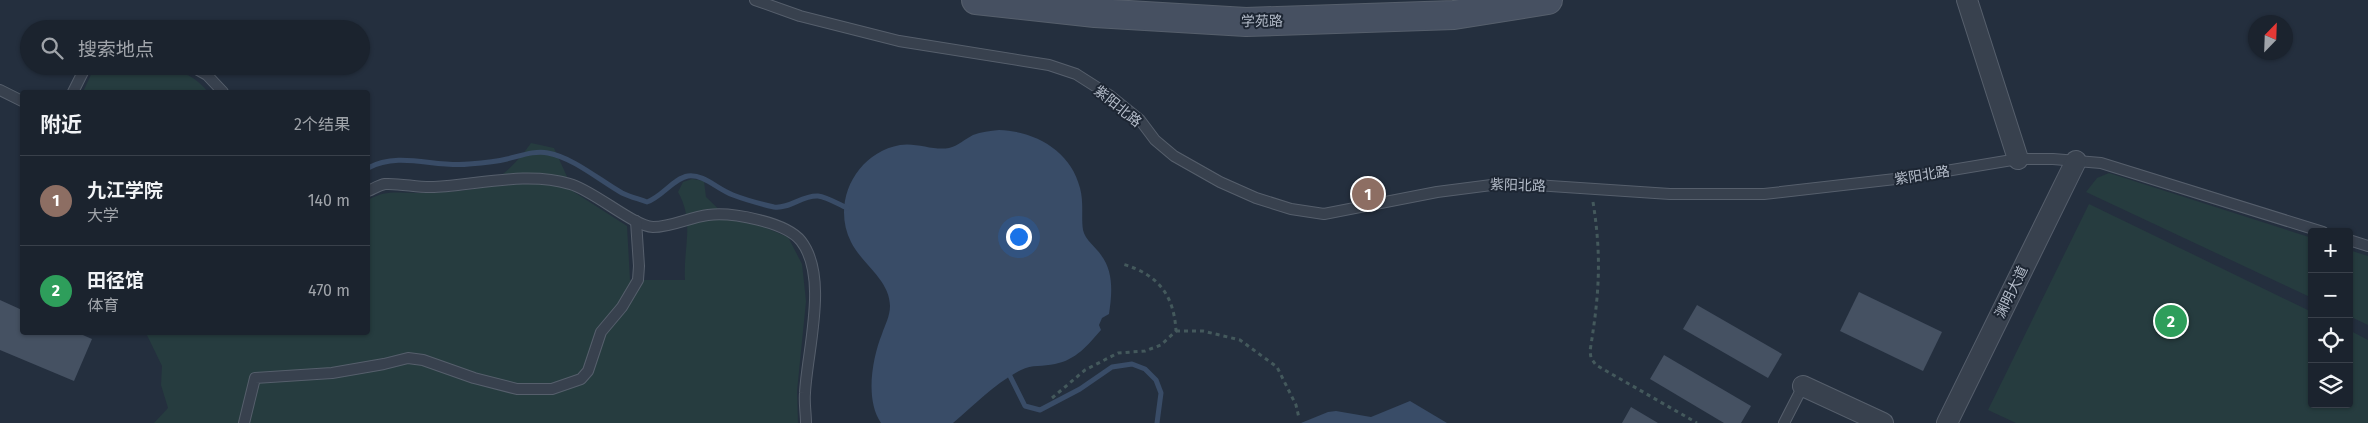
<!DOCTYPE html>
<html lang="zh">
<head>
<meta charset="utf-8">
<style>
  :root { --surface:#1b232e; --page:#282f3a; --text:#f1f3f6; --muted:#a0a4aa; --line:#39404a; --accent:#db2777 }
  body { margin:0; font-family:"Fira Sans","Noto Sans SC",sans-serif; background:var(--page); color:var(--text) }
  .controls { position:absolute; right:15px; bottom:15px; display:grid; overflow:hidden; border-radius:5px; box-shadow:0 1px 4px #0004 }
  .controls button { width:45px; height:45px; display:grid; place-items:center; padding:0; border:0; border-bottom:1px solid var(--line); background:var(--surface); color:var(--text); font:25px sans-serif }
  .compass { position:absolute; left:2248px; top:15px; width:45px; height:45px; border-radius:50%; background:var(--surface); box-shadow:0 1px 4px #0004; rotate:23deg }
  .you { position:absolute; left:1018px; top:236px; width:18px; height:18px; margin:-12px; border:4px solid #fff; border-radius:50%; background:#1a73e8; box-shadow:0 0 0 8px #1a73e833 }
  .badge { display:grid; place-items:center; width:32px; height:32px; border-radius:50%; background:var(--accent); color:#fff; font-size:16px; font-weight:700 }
  .pin { position:absolute; translate:-50% -50%; border:2px solid #fff; box-shadow:0 1px 5px #0006 }
  .list { margin:0; padding:0; list-style:none }
  h2 { display:flex; justify-content:space-between; align-items:center; height:65px; margin:0; padding:0 20px; font-size:21px }
  h2 small { font-size:16px; font-weight:400; color:var(--muted) }
  .list li { display:grid; grid-template-columns:32px 1fr auto; gap:15px; align-items:center; box-sizing:border-box; height:90px; padding:0 20px; border-top:1px solid var(--line) }
  .list b { display:block; font-size:19px; white-space:nowrap }
  .list p { margin:0; font-size:16px; white-space:nowrap; color:var(--muted) }
  .list em { font-size:16px; font-style:normal; color:var(--muted) }
  .icon { flex:none; width:28px; height:28px; fill:none; stroke:currentColor; stroke-width:2; stroke-linecap:round; stroke-linejoin:round }
  .map { position:relative; flex:none; width:2368px; height:423px; overflow:hidden }
  .search { position:absolute; background:var(--surface); box-shadow:0 1px 4px #0004; left:20px; top:20px; width:350px; height:55px; display:flex; align-items:center; gap:12px; box-sizing:border-box; padding:0 18px; border-radius:28px; color:var(--muted); font-size:19px }
  .panel { position:absolute; background:var(--surface); box-shadow:0 1px 4px #0004; left:20px; top:90px; width:350px; height:245px; border-radius:5px }
  .map>svg:first-child { display:block }
  .green { fill:#263c3f }
  .water { fill:#394c67 }
  .lines { fill:none; stroke-linecap:round; stroke-linejoin:round }
  .stream { stroke:#394c67; stroke-width:5 }
  .building { fill:#455162 }
  .lane-casing { stroke:#565f6c; stroke-width:12 }
  .street-casing { stroke:#565f6c; stroke-width:22 }
  .secondary-casing { stroke:#565f6c; stroke-width:30 }
  .path { stroke:#44595c; stroke-width:3; stroke-dasharray:4 4; stroke-linecap:butt }
  .lane { stroke:#38414e; stroke-width:10 }
  .street { stroke:#38414e; stroke-width:20 }
  .secondary { stroke:#465061; stroke-width:28 }
  .labels { text-anchor:middle; stroke-width:4; stroke-linejoin:round; paint-order:stroke }
  .street-label { font-size:14px; fill:#b4bcc9; stroke:#1d2633 }
</style>
</head>
<body>
<div class="map">
<svg width="2368" height="423" viewBox="0 0 2368 423">
  <rect width="100%" height="100%" fill="#242f3e"/>
  <g class="green">
    <path d="M95,66C133,66 182,58 208,92H83Z"/>
    <path d="M531,143L554,148L574,192L627,226L630,280H685C683,247 695,222 678,192L683,182L692,179L704,181L706,197L730,220L759,225L788,237L802,264L806,301L797,391L798,423H154L168,408L161,385L162,366L146,333L368,332V200C386,190 396,193 416,193C430,193 475,191 486,186C503,177 520,159 531,143Z"/>
    <polygon points="2109,173 2312,238 2312,298 2086,192 2097,178"/>
    <polygon points="2089,204 2312,312 2312,404 2349,404 2349,330 2368,340 2368,423 2016,423 1988,410"/>
    <polygon points="2349,250 2368,256 2368,325 2349,316"/>
  </g>
  <g class="water">
    <path d="M999,130C1035,131 1071,151 1080,188C1084,203 1081,217 1083,230C1085,240 1096,247 1101,255C1114,272 1112,294 1109,314L1102,318L1099,325L1101,330C1088,345 1076,360 1055,364C1043,367 1032,364 1021,370C994,384 976,404 953,423H881C865,400 872,359 882,334C885,325 890,316 890,306C890,280 861,263 851,242C831,202 856,153 900,145C916,142 934,151 949,148C958,146 965,139 973,135C981,132 990,131 999,130Z"/>
    <polygon points="1410,401 1447,423 1301,423 1328,412 1336,411 1371,417"/>
  </g>
  <g class="lines">
    <g class="stream">
      <path d="M368,168C400,151 435,168 469,164C482,163 495,162 507,159C520,156 535,150 548,153C574,158 599,180 622,193C630,197 639,199 647,202C662,197 674,178 688,176C704,174 717,189 733,195C746,200 761,204 774,207C790,209 802,195 818,196C827,197 838,204 847,208"/>
      <polyline points="1010,376 1025,406 1040,410 1080,389 1112,367 1132,364 1145,369 1156,380 1161,393 1157,423"/>
    </g>
  </g>
  <g class="building">
    <polygon points="1859,292 1942,332 1923,371 1840,331"/>
    <polygon points="0,300 22,310 22,332 76,332 92,339 74,381 0,350"/>
    <polygon points="1697,305 1782,354 1768,378 1683,329"/>
    <polygon points="1664,355 1751,406 1741,423 1724,423 1650,379"/>
    <polygon points="1631,407 1658,423 1622,423"/>
  </g>
  <g class="lines">
    <g class="lane-casing">
      <g id="lane">
        <polyline points="755,0 800,16 899,41 1049,65 1076,74 1109,95 1140,120 1155,140 1174,156 1220,182 1256,198 1291,209 1324,214 1437,192 1507,183 1670,194 1764,194 1904,178 2018,159 2053,159 2101,163 2323,232"/>
        <polyline points="191,66 207,75 223,92"/>
        <polyline points="0,90 22,101"/>
        <polyline points="73,92 86,66"/>
        <path d="M368,191C373,189 379,185 385,184C401,183 418,188 434,187C477,185 527,171 570,184C593,190 633,226 653,227C672,227 690,217 708,215C732,212 786,222 801,241C829,277 807,351 805,393C804,403 806,413 806,423"/>
        <polyline points="2349,240 2368,246"/>
        <polyline points="244,423 255,378 332,373 384,364 408,358 423,360 474,378 517,389 552,389 581,379 588,371 601,332 622,307 638,280 639,266 636,221"/>
        <polyline points="1784,423 1803,386"/>
      </g>
    </g>
    <g class="street-casing">
      <g id="street">
        <polyline points="1967,0 2018,159"/>
        <polyline points="1803,386 1883,423"/>
        <polyline points="1947,423 2076,161"/>
      </g>
    </g>
    <g class="secondary-casing">
      <polyline id="secondary" points="976,0 1095,13 1246,22 1454,15 1548,0"/>
    </g>
    <g class="path">
      <path d="M1593,202C1602,258 1599,296 1590,351L1591,358L1596,365L1697,423"/>
      <polyline points="1176,331 1203,331 1240,340 1277,367 1296,405 1299,418"/>
      <path d="M1052,398L1085,370L1118,353L1145,351L1161,345L1176,331C1174,295 1158,274 1122,264"/>
    </g>
    <use href="#lane" class="lane"/>
    <use href="#street" class="street"/>
    <use href="#secondary" class="secondary"/>
  </g>
  <g class="labels">
    <g class="street-label">
      <text transform="translate(1262 21) rotate(-1)" y="5">学苑路</text>
      <text transform="translate(1118 106) rotate(39)" y="5">紫阳北路</text>
      <text transform="translate(1922 175) rotate(-9)" y="5">紫阳北路</text>
      <text transform="translate(1518 185) rotate(2)" y="5">紫阳北路</text>
      <text transform="translate(2011 292) rotate(-64)" y="5">渊明大道</text>
    </g>
  </g>
</svg>
<div class="controls">
<button>+</button>
<button>−</button>
<button><svg class="icon" aria-label="locate" viewBox="0 0 24 24"><circle cx="12" cy="12" r="6"/><path d="M12 2v4M12 18v4M2 12h4M18 12h4"/></svg></button>
<button><svg class="icon" aria-label="layers" viewBox="0 0 24 24"><path d="M12 4l9 5-9 5-9-5zM3 14l9 5 9-5"/></svg></button>
</div>
<svg class="compass" viewBox="-18 -18 36 36"><path d="M0-13l5 13h-10z" fill="#e53935"/><path d="M0 13l5-13h-10z" fill="#a0a4aa"/></svg>
<div class="you"></div>
<div class="pin badge" style="left:1368px;top:194px;background:#8d6e63">1</div>
<div class="pin badge" style="left:2171px;top:321px;background:#2e9e5b">2</div>
<div class="search"><svg class="icon" aria-label="search" viewBox="0 0 24 24"><circle cx="10" cy="10" r="6"/><path d="M15 15l6 6"/></svg>搜索地点</div>
<section class="panel">
<h2>附近<small>2个结果</small></h2>
<ul class="list">
<li><span class="badge" style="background:#8d6e63">1</span><div><b>九江学院</b><p>大学</p></div><em>140 m</em></li>
<li><span class="badge" style="background:#2e9e5b">2</span><div><b>田径馆</b><p>体育</p></div><em>470 m</em></li>
</ul>
</section>
</div>
</body>
</html>
